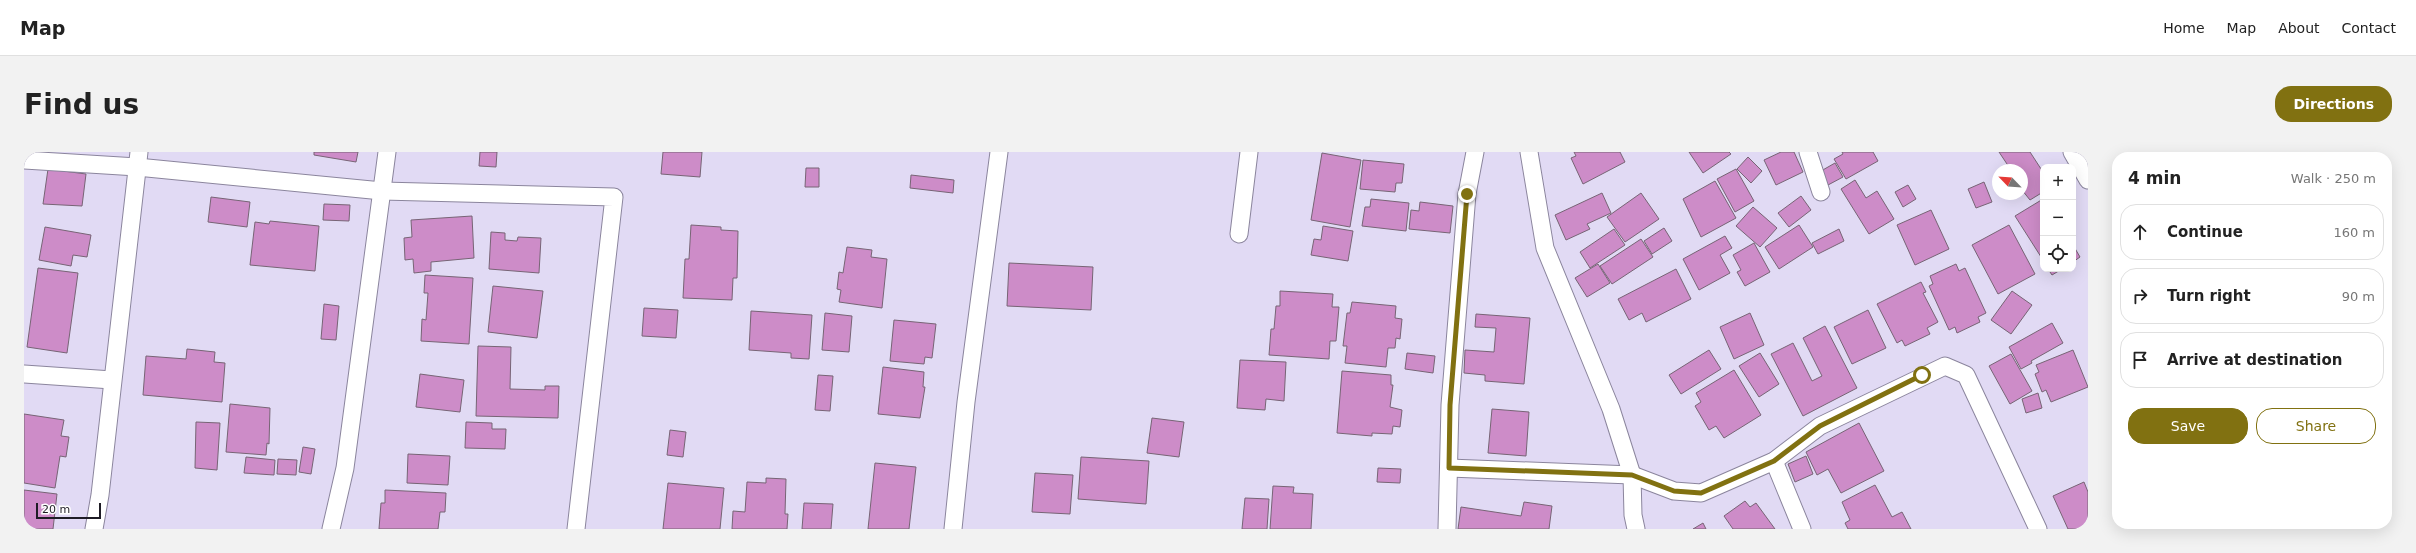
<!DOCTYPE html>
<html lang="en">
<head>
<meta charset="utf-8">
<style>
  :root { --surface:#fff; --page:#f2f2f2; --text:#222; --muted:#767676; --line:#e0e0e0; --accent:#817111 }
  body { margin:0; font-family:"DejaVu Sans",sans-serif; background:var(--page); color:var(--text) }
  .controls { position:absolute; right:12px; top:12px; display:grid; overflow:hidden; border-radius:8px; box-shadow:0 4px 16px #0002 }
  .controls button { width:36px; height:36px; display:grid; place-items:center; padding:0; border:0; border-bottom:1px solid var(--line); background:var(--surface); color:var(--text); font:20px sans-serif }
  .compass { position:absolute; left:1968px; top:12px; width:36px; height:36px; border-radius:50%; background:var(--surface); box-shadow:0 4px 16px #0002; rotate:295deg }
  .scale { position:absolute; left:12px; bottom:10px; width:65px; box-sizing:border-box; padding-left:4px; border:2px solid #1e1c25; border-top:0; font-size:11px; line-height:14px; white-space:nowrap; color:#1e1c25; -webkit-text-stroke:3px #fff; paint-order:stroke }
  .stop { position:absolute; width:12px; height:12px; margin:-9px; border:3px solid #817111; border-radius:50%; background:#fff }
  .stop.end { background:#817111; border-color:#fff; box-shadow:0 1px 4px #0008 }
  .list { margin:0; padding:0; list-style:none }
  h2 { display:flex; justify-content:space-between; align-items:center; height:52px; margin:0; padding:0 16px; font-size:17px }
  h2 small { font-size:13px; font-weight:400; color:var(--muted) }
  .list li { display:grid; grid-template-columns:26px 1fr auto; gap:12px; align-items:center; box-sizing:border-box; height:56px; margin:0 8px 8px; padding:0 8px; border:1px solid var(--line); border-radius:16px }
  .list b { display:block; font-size:15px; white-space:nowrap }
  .list em { font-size:13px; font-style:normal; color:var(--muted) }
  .actions { display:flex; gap:8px; padding:12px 16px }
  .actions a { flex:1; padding:9px 0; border:1px solid var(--accent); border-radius:16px; text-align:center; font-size:14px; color:var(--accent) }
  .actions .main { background:var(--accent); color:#fff }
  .icon { flex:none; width:22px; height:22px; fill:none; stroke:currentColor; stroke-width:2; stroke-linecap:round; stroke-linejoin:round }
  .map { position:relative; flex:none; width:2064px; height:377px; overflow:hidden; border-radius:16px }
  header { display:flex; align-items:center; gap:24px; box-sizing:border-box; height:56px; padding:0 20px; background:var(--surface); border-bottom:1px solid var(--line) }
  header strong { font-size:19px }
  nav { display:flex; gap:22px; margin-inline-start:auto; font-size:14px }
  .intro { display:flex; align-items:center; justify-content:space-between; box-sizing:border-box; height:96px; padding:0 24px }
  h1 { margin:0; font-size:28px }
  .button { padding:10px 18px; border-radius:16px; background:var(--accent); color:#fff; font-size:14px; font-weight:700 }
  main { display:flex; gap:24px; padding:0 24px }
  aside { flex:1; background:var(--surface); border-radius:16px; box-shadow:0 4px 16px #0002 }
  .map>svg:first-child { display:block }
  .building { fill:#cd8cc8; stroke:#776475 }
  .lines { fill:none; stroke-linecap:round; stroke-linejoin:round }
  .minor-casing { stroke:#8b859d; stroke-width:19 }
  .minor { stroke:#fff; stroke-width:17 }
  .route { stroke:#817111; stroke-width:5 }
</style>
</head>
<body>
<header>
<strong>Map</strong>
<nav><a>Home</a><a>Map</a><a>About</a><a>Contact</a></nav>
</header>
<div class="intro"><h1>Find us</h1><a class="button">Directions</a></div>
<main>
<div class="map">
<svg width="2064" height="377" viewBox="0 0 2064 377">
  <rect width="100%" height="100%" fill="#e1daf4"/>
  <g class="building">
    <polygon points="290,0 334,0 332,10 290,3"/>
    <polygon points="456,0 473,0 472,15 455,14"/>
    <polygon points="639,0 678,0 676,25 637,22"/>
    <polygon points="1550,0 1596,0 1601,10 1559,32 1547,6 1552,4"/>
    <polygon points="1665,0 1705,0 1707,2 1679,21"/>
    <polygon points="1757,0 1770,0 1779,20 1752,33 1740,8"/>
    <polygon points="1818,0 1849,0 1854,9 1822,27 1810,7 1819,2"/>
    <polygon points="1975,0 2006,0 2019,20 2019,40 2006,48 1998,38 1998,18 1987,18"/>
    <polygon points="1298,1 1337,8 1326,75 1287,68"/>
    <polygon points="1724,5 1738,19 1727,31 1713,17"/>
    <polygon points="1339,8 1380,12 1378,31 1372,31 1371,40 1336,37"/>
    <polygon points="1811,11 1819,25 1804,33 1797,19"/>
    <polygon points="782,16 795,16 795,35 781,35"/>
    <polygon points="24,17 62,22 58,54 19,52"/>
    <polygon points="1712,17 1730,49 1711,60 1693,27"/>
    <polygon points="887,23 930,28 929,41 886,36"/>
    <polygon points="1831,28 1842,46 1853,39 1870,67 1845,82 1817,37"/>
    <polygon points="1691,29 1712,66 1677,85 1659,47"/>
    <polygon points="1960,30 1968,50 1952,56 1944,37"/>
    <polygon points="1884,33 1892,47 1879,55 1871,40"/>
    <polygon points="1578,41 1587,61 1563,72 1566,77 1542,88 1531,63"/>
    <polygon points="1617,41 1635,67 1601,90 1583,65"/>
    <polygon points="1777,44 1787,58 1765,75 1754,61"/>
    <polygon points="187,45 226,50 223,75 184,70"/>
    <polygon points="1347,47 1385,51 1382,79 1338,74 1341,55 1346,55"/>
    <polygon points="2019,47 2019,108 1991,64"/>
    <polygon points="1396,50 1429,54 1426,81 1385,77 1387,58 1395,59"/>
    <polygon points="300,52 326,53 325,69 299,68"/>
    <polygon points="1729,55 1753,76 1736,95 1712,74"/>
    <polygon points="1907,58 1925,97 1891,113 1873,73"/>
    <polygon points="448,64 450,106 407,110 407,119 390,121 389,107 381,108 380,86 388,85 387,68"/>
    <polygon points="246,69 295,74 291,119 226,113 231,70 245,72"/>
    <polygon points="667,73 697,75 697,78 714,79 713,126 709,126 708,148 659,146 661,107 665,107"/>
    <polygon points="1775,73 1789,95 1755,117 1741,95"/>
    <polygon points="1985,73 2011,122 1974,142 1948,93"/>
    <polygon points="1299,74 1329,79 1324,109 1287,103 1290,87 1297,88"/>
    <polygon points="21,75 67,83 63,105 49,103 47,114 15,108"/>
    <polygon points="1640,76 1648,89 1628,102 1620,89"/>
    <polygon points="1590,77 1601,93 1566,116 1556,100"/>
    <polygon points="1815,77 1820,89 1794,102 1788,91"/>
    <polygon points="467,80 481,81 481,88 493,89 494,85 517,86 515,121 465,117"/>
    <polygon points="1701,84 1708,96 1696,103 1706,121 1675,138 1659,107"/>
    <polygon points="1617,87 1629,105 1588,132 1576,114"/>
    <polygon points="1730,91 1746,120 1721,134 1713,120 1717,118 1709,103"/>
    <polygon points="2049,93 2056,105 2049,110"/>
    <polygon points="823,95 848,98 847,105 863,107 858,156 815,150 817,138 813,137 815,120 819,121"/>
    <polygon points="985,111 1069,115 1067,158 983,154"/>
    <polygon points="1574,112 1586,131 1563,145 1551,126"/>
    <polygon points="1932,112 1935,119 1941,116 1962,161 1954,165 1956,170 1933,181 1931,175 1925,178 1905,134 1909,132 1906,124"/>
    <polygon points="14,116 54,121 43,201 3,195"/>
    <polygon points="1652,117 1667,147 1622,170 1618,161 1605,168 1594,147"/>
    <polygon points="2024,117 2038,117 2028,123"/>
    <polygon points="401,123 449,126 445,192 397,189 398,167 402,168 404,141 400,141"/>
    <polygon points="1897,130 1902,140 1899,141 1914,170 1903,176 1906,182 1881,194 1878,188 1873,191 1853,152"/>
    <polygon points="469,134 519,139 513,186 464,180"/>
    <polygon points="1256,139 1309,142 1308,155 1315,155 1312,189 1306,189 1305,207 1245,203 1247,177 1250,177 1252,154 1256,154"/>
    <polygon points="1988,139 2008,153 1987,182 1967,168"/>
    <polygon points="1328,150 1372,154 1371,166 1378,167 1376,187 1372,186 1371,196 1364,196 1362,215 1321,211 1323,194 1319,194 1323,161 1326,161"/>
    <polygon points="300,152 315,154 312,188 297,187"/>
    <polygon points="620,156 654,158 652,186 618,184"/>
    <polygon points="1844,158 1862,196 1828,212 1810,175"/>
    <polygon points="727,159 788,163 785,207 767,206 767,201 725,198"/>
    <polygon points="801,161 828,164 825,200 798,198"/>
    <polygon points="1726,161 1740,193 1710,207 1696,175"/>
    <polygon points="1452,162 1506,166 1500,232 1461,229 1461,223 1440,221 1441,198 1470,200 1472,176 1451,175"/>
    <polygon points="870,168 912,172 908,206 901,205 900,212 866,209"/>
    <polygon points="2028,171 2039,191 2007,209 2008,211 1997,217 1985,195"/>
    <polygon points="1801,174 1833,236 1779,264 1747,202 1769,191 1788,229 1798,224 1779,186"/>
    <polygon points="454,194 487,195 486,237 521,238 521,234 535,234 534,266 452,264"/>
    <polygon points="163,197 191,200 190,210 201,211 198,250 119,243 122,204 162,207"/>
    <polygon points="1685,198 1697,217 1657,242 1645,223"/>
    <polygon points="2049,198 2064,235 2027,250 2022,238 2018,240 2011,222 2015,220 2012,213"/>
    <polygon points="1383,201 1411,204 1409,221 1381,217"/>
    <polygon points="1736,201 1755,232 1735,245 1715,214"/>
    <polygon points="1987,202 2008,239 1986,252 1965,214"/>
    <polygon points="1216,208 1262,210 1260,249 1242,247 1241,258 1213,256"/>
    <polygon points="859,215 900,220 899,235 901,235 896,266 854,262"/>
    <polygon points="1710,218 1737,263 1700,286 1692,274 1685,278 1671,254 1677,250 1672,241"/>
    <polygon points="1318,219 1367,223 1367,233 1369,233 1366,255 1378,258 1376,275 1369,274 1368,282 1348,281 1348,284 1313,281"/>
    <polygon points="396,222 440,228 436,260 392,255"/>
    <polygon points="794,223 809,224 806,259 791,258"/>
    <polygon points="2014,241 2018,256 2002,261 1998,247"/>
    <polygon points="206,252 246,256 245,292 243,291 242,303 202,300"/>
    <polygon points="1468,257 1505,260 1502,304 1464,301"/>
    <polygon points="0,262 40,268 37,284 45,285 42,305 36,304 31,336 0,331"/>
    <polygon points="1128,266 1160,270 1155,305 1123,301"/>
    <polygon points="172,270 196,271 193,318 171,316"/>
    <polygon points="442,270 468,271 468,277 482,277 481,297 441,296"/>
    <polygon points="1835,271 1860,319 1817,341 1804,317 1793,323 1782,300"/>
    <polygon points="646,278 662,280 659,305 643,303"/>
    <polygon points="279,295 291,297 287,322 275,320"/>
    <polygon points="384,302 426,304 424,333 383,331"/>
    <polygon points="1782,304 1789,322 1771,330 1764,312"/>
    <polygon points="222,305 251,308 250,323 220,321"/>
    <polygon points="1057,305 1125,309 1122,352 1054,347"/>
    <polygon points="254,307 273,308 272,323 253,322"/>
    <polygon points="851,311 892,315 885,377 844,377"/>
    <polygon points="1354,316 1377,317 1376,331 1353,330"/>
    <polygon points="1011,321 1049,323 1046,362 1008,360"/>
    <polygon points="742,326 762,327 761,362 764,362 763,377 708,377 709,359 721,360 723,330 742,331"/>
    <polygon points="2060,330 2064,340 2064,377 2044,377 2029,344"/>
    <polygon points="644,331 700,336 696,377 639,377"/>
    <polygon points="1851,333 1868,365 1878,360 1887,377 1824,377 1821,371 1826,368 1818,350"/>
    <polygon points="1249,334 1270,335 1269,341 1289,342 1287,377 1246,377"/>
    <polygon points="0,338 33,342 29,377 0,377"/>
    <polygon points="361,338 422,341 421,360 416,360 414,377 355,377 357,351 361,351"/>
    <polygon points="1221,346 1245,347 1243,377 1218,377"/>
    <polygon points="1721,349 1726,355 1732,351 1751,377 1709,377 1700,364"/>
    <polygon points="1500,350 1528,354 1525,377 1434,377 1437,355 1497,364"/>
    <polygon points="780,351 809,352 807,377 778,377"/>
    <polygon points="1679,371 1682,377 1669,377"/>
  </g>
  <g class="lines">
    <g class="minor-casing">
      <g id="minor">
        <polyline points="1505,0 1521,96 1587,257 1608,323 1609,363 1612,377"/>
        <polyline points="1784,0 1797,40"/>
        <polyline points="2048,0 2064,28"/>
        <polyline points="0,8 113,15 358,39 590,45 552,377"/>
        <polyline points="1215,82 1225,0"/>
        <polyline points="0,222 88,228"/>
        <polyline points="1750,309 1778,377"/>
        <polyline points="1425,316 1608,323 1650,339 1677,341 1750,309 1796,274 1921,214 1942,223 2014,377"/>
        <polyline points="70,377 76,343 115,0"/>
        <polyline points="307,377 321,316 363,0"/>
        <polyline points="929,377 942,250 975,0"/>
        <polyline points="1423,377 1426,253 1443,42 1451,0"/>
      </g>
    </g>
    <use href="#minor" class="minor"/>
  </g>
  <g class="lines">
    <polyline class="route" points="1443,42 1426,253 1425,316 1608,323 1650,339 1677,341 1750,309 1796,274 1898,223"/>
  </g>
</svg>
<div class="controls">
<button>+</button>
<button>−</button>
<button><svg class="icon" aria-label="locate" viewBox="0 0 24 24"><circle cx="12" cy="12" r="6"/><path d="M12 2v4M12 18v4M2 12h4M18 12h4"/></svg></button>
</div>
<svg class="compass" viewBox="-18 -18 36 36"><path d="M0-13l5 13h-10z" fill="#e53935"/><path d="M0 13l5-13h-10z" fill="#767676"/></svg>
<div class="scale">20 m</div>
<div class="stop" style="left:1898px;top:223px"></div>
<div class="stop end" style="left:1443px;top:42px"></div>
</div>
<aside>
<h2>4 min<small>Walk · 250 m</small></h2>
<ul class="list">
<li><svg class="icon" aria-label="ahead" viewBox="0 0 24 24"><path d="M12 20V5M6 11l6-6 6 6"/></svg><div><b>Continue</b></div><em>160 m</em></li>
<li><svg class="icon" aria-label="right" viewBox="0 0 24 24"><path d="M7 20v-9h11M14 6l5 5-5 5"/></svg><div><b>Turn right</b></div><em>90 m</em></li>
<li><svg class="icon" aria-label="arrive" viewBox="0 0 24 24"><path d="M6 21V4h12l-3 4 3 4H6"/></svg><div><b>Arrive at destination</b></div></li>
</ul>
<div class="actions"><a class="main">Save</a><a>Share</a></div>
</aside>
</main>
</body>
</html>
